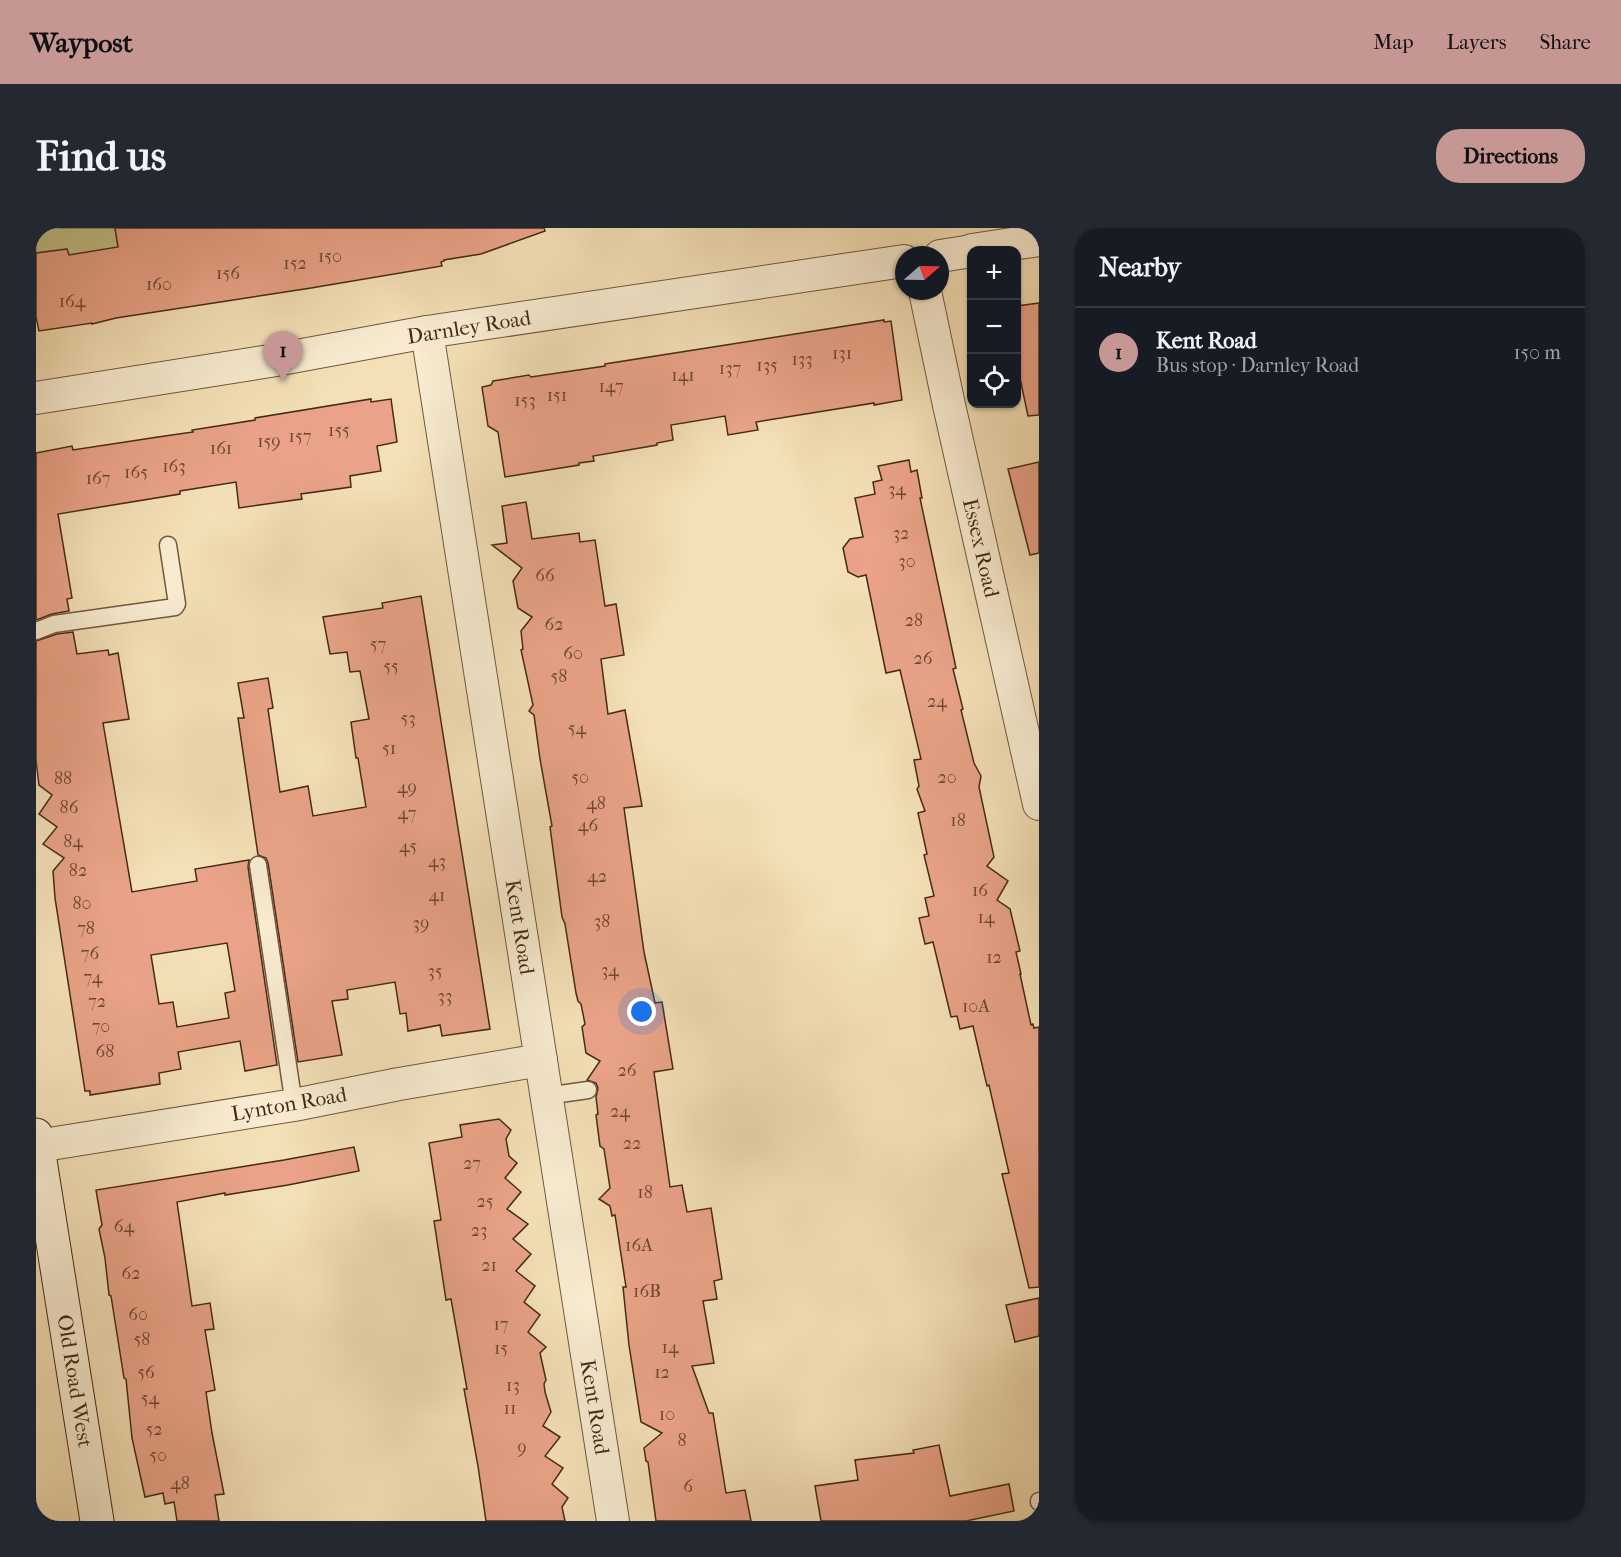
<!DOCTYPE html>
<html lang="en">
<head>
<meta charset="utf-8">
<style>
  :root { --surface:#171b24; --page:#242831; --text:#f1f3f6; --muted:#9ea1a6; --line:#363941; --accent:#c59692 }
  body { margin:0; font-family:"IM FELL French Canon",serif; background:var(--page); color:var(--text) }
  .controls { position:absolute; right:18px; top:18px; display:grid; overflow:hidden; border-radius:12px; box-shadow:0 2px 4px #0004 }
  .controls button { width:54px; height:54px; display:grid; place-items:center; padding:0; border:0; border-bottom:2px solid var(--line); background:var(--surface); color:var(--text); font:30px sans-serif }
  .compass { position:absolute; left:859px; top:18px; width:54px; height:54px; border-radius:50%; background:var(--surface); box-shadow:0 2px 4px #0004; rotate:70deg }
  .you { position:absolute; left:606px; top:784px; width:21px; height:21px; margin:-15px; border:4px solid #fff; border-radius:50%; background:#1a73e8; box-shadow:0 0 0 9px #1a73e833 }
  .badge { display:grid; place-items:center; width:39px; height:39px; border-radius:50%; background:var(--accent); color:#111; font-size:20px; font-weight:700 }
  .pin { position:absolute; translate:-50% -50px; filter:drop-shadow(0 2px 3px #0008) }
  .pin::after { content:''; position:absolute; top:32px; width:21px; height:18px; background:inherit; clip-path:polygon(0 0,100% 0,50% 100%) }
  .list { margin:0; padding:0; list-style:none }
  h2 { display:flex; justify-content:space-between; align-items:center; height:78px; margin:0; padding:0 24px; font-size:26px }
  h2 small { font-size:20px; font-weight:400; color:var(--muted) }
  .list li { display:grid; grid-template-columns:39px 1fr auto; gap:18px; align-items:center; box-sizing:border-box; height:90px; padding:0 24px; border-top:2px solid var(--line) }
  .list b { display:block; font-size:22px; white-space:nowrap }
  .list p { margin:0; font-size:20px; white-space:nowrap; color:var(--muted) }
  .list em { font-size:20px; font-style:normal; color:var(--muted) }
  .icon { flex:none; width:33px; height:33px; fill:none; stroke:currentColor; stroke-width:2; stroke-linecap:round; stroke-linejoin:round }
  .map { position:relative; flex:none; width:1003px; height:1293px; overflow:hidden; border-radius:24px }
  header { display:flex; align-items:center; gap:36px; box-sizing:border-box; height:84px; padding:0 30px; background:var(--accent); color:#111 }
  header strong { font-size:28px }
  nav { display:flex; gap:33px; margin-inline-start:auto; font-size:21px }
  .intro { display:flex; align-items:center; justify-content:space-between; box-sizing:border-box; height:144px; padding:0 36px }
  h1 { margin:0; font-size:42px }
  .button { padding:15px 27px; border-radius:24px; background:var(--accent); color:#111; font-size:21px; font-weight:700 }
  main { display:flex; gap:36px; padding:0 36px }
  aside { flex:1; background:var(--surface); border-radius:24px; box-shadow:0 2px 4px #0004 }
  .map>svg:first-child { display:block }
  .green { fill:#c4c088; stroke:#84754f; stroke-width:1.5 }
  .building { fill:#eaa388; stroke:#452a16; stroke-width:1.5; fill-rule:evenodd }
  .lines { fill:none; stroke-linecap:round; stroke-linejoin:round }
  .lane-casing { stroke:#71583e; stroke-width:19 }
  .street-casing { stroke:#71583e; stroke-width:34 }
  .secondary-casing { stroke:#452a16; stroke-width:35 }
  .lane { stroke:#f8ebd0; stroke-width:16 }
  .street { stroke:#f8ebd0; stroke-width:32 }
  .secondary { stroke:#f8ebd0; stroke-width:33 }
  .labels { text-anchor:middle; stroke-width:4.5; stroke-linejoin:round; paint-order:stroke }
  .number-label { font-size:18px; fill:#6e4832 }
  .street-label { font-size:21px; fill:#452a16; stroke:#f8ebd0 }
</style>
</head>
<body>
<header>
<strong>Waypost</strong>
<nav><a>Map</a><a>Layers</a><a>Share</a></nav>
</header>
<div class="intro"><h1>Find us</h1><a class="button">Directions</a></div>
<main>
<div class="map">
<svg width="1003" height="1293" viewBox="0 0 1003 1293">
  <rect width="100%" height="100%" fill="#f4e0b6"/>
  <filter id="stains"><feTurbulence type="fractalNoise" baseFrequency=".00333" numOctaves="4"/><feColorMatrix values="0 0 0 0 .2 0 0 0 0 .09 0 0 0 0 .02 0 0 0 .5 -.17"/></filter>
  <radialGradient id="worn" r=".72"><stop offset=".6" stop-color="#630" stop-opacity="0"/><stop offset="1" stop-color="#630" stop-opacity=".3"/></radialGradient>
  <polygon class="green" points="0,0 79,0 87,41 37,52 31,21 0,25"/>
  <g class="building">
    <polygon points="79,0 508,0 509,3 445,26 408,32 408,33 405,34 406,38 275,60 80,90 56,96 56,95 3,103 0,89 0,25 31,21 33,27 82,19"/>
    <polygon points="1003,75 1003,187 992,188 981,136 981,78"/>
    <polygon points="848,92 848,94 855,93 866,172 838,177 838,175 720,194 722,202 692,207 689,188 635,197 637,212 621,215 621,217 557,228 558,233 543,235 543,237 469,249 462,204 452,198 446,159 455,157 457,153 493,147 495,149 569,138 569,136"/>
    <polygon points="335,171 335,174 355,171 361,214 341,218 345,243 314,248 315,259 265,266 266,271 203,280 200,254 144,263 144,266 22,286 36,370 31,371 33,383 16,386 0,392 0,225 36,218 37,222 122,209 157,204 156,202 219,192 219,190"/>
    <polygon points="873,232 875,244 881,242 886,270 884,270 920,440 917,441 927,481 925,482 938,535 945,548 943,559 958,629 951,638 972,653 961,672 974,681 984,723 980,724 985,746 984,746 995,797 997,796 998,800 1003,799 1003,1059 993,1060 966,946 973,945 953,857 951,858 937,798 924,801 921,788 915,789 897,714 889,716 883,690 893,688 889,670 898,668 888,627 891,626 882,585 889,583 881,561 883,558 878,532 885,531 864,442 850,445 830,347 822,349 812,344 807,320 814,311 827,309 819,270 839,266 837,254 846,252 842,238"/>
    <polygon points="1003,234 1003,325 994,327 972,241"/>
    <polygon points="490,274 496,311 543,305 544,314 559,312 569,378 580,376 588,427 565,431 572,486 589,482 606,578 588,580 608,724 619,775 626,774 637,841 618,844 634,959 646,957 651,984 675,980 686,1051 678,1053 681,1071 667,1073 678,1135 656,1138 673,1185 677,1185 690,1265 709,1262 715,1293 620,1293 612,1234 610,1233 608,1220 626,1205 605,1194 593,1117 587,1059 590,1059 579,987 576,988 574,978 563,971 574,960 568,921 564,918 560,887 562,886 560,869 562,860 560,855 551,852 564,833 550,825 546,799 549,796 545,776 542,773 540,765 529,696 526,689 514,599 516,598 504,531 498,487 493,483 497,477 485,422 487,421 485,403 496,389 482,380 477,353 486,340 456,317 471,315 466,278"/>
    <polygon points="385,368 454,801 406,808 404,797 372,803 370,785 364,786 359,754 311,762 312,771 296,773 306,827 262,834 232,635 230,630 222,627 202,490 208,490 202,455 232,450 237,480 232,481 244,564 272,558 277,588 330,579 322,530 320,530 315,494 333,491 324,443 314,444 311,424 294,426 287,389 347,380 346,375"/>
    <path d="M37,404L41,426L72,422L73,427L82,425L93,491L67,495L96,664L161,653L159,641L213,632L212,639L241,837L209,843L204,813L142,824L145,841L123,845L124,856L54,867V863H49L19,670L17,643L28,630L7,616L21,599L3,586L16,567L3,557L0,533V413L21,406ZM191,715L199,763L189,765L193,790L141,799L137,774L123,776L115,727Z"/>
    <polygon points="463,891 475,902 470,911 473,928 481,935 469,950 485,964 471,981 492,996 477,1011 495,1026 480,1043 499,1058 488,1074 504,1087 492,1104 510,1119 504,1125 510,1152 508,1156 509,1164 515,1184 507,1198 524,1209 509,1228 527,1240 516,1256 532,1270 526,1279 529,1293 450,1293 442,1238 428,1161 431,1161 415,1071 410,1072 398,993 405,992 393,915 426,909 424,897"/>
    <polygon points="318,919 323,943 252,957 189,967 189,965 141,974 156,1078 174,1075 178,1101 169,1102 179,1162 170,1164 176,1205 188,1266 179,1267 183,1293 141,1293 138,1274 129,1276 127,1265 109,1269 96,1210 90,1151 88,1150 75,1068 73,1067 69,1030 63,1001 66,997 60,962 248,932"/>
    <polygon points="1003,1070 1003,1108 979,1114 970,1077"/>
    <polygon points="903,1217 914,1268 973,1256 978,1283 930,1293 785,1293 779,1258 822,1252 819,1232 878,1225 877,1222"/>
  </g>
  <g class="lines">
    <g class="lane-casing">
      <g id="lane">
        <polyline points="0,403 18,396 139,379 141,376 132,317"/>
        <polyline points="222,637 258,877"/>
        <polyline points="510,868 552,862"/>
        <polyline points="1003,1273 1003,1274"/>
      </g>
    </g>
    <g class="street-casing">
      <g id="street">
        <polyline points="936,22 1003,12"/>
        <polyline points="904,28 936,23"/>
        <polyline points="889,63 913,177 1003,576"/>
        <polyline points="391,104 577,1293"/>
        <polyline points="0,170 234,133 391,104 868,33"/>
        <polyline points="2,918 258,877 363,856 505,832"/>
      </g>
    </g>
    <g class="secondary-casing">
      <polyline id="secondary" points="0,907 61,1293"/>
    </g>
    <use href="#lane" class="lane"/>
    <use href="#street" class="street"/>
    <use href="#secondary" class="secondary"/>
  </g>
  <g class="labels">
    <g class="number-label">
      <text x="294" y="34">150</text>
      <text x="259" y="41">152</text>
      <text x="192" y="51">156</text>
      <text x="123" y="62">160</text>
      <text x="36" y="79">164</text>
      <text x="806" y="131">131</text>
      <text x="766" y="137">133</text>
      <text x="731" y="143">135</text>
      <text x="694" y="146">137</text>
      <text x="647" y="153">141</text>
      <text x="575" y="164">147</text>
      <text x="521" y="173">151</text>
      <text x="489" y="178">153</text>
      <text x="303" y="208">155</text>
      <text x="264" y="214">157</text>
      <text x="233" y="219">159</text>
      <text x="185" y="226">161</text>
      <text x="138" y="244">163</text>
      <text x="100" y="250">165</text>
      <text x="62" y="256">167</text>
      <text x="861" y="267">34</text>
      <text x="865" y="311">32</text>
      <text x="871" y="339">30</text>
      <text x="509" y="353">66</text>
      <text x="878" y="398">28</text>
      <text x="518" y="402">62</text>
      <text x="342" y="422">57</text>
      <text x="537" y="431">60</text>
      <text x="887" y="436">26</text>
      <text x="355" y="444">55</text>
      <text x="523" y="454">58</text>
      <text x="901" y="479">24</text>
      <text x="372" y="496">53</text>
      <text x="541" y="506">54</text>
      <text x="353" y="526">51</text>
      <text x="544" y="555">50</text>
      <text x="911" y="555">20</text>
      <text x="27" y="556">88</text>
      <text x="371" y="565">49</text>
      <text x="560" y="581">48</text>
      <text x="33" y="585">86</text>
      <text x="371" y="591">47</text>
      <text x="922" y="598">18</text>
      <text x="552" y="603">46</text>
      <text x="37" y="619">84</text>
      <text x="372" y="624">45</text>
      <text x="401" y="639">43</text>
      <text x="42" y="648">82</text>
      <text x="561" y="654">42</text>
      <text x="944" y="668">16</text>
      <text x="401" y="673">41</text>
      <text x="46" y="681">80</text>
      <text x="950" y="695">14</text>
      <text x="566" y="699">38</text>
      <text x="385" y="701">39</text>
      <text x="50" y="706">78</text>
      <text x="54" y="731">76</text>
      <text x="958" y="735">12</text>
      <text x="574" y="748">34</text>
      <text x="399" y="749">35</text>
      <text x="57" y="755">74</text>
      <text x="409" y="774">33</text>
      <text x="61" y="779">72</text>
      <text x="940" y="784">10A</text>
      <text x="65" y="804">70</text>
      <text x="69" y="829">68</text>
      <text x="591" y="848">26</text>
      <text x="584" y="889">24</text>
      <text x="596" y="921">22</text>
      <text x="436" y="941">27</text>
      <text x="609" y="970">18</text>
      <text x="449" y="979">25</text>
      <text x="88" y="1004">64</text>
      <text x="443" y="1008">23</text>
      <text x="603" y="1023">16A</text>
      <text x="453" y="1043">21</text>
      <text x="95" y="1051">62</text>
      <text x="611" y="1069">16B</text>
      <text x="102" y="1092">60</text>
      <text x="465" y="1102">17</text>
      <text x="106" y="1117">58</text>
      <text x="634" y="1125">14</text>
      <text x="465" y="1126">15</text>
      <text x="110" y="1150">56</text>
      <text x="626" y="1150">12</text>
      <text x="477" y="1163">13</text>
      <text x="114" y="1176">54</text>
      <text x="474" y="1186">11</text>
      <text x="631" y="1192">10</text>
      <text x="118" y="1207">52</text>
      <text x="646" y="1218">8</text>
      <text x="486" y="1225">9</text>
      <text x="122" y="1233">50</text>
      <text x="144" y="1261">48</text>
      <text x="652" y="1264">6</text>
    </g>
    <g class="street-label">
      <text transform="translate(433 99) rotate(-9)" y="7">Darnley Road</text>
      <text transform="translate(945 320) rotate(77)" y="7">Essex Road</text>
      <text transform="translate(484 699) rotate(81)" y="7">Kent Road</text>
      <text transform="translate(253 876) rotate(-10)" y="7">Lynton Road</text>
      <text transform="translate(39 1153) rotate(81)" y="7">Old Road West</text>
      <text transform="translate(559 1179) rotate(81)" y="7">Kent Road</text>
    </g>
  </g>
  <rect width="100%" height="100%" filter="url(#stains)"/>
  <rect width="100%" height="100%" fill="url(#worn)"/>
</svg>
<div class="controls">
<button>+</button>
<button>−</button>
<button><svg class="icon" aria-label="locate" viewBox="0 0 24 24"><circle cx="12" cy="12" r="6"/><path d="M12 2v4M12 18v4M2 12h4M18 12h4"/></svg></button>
</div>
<svg class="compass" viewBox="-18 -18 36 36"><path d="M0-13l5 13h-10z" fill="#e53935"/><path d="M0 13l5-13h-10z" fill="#9ea1a6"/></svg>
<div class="you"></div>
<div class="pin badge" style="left:247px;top:153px">1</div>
</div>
<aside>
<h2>Nearby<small></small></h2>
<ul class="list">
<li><span class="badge">1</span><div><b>Kent Road</b><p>Bus stop · Darnley Road</p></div><em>150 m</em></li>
</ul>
</aside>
</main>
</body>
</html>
